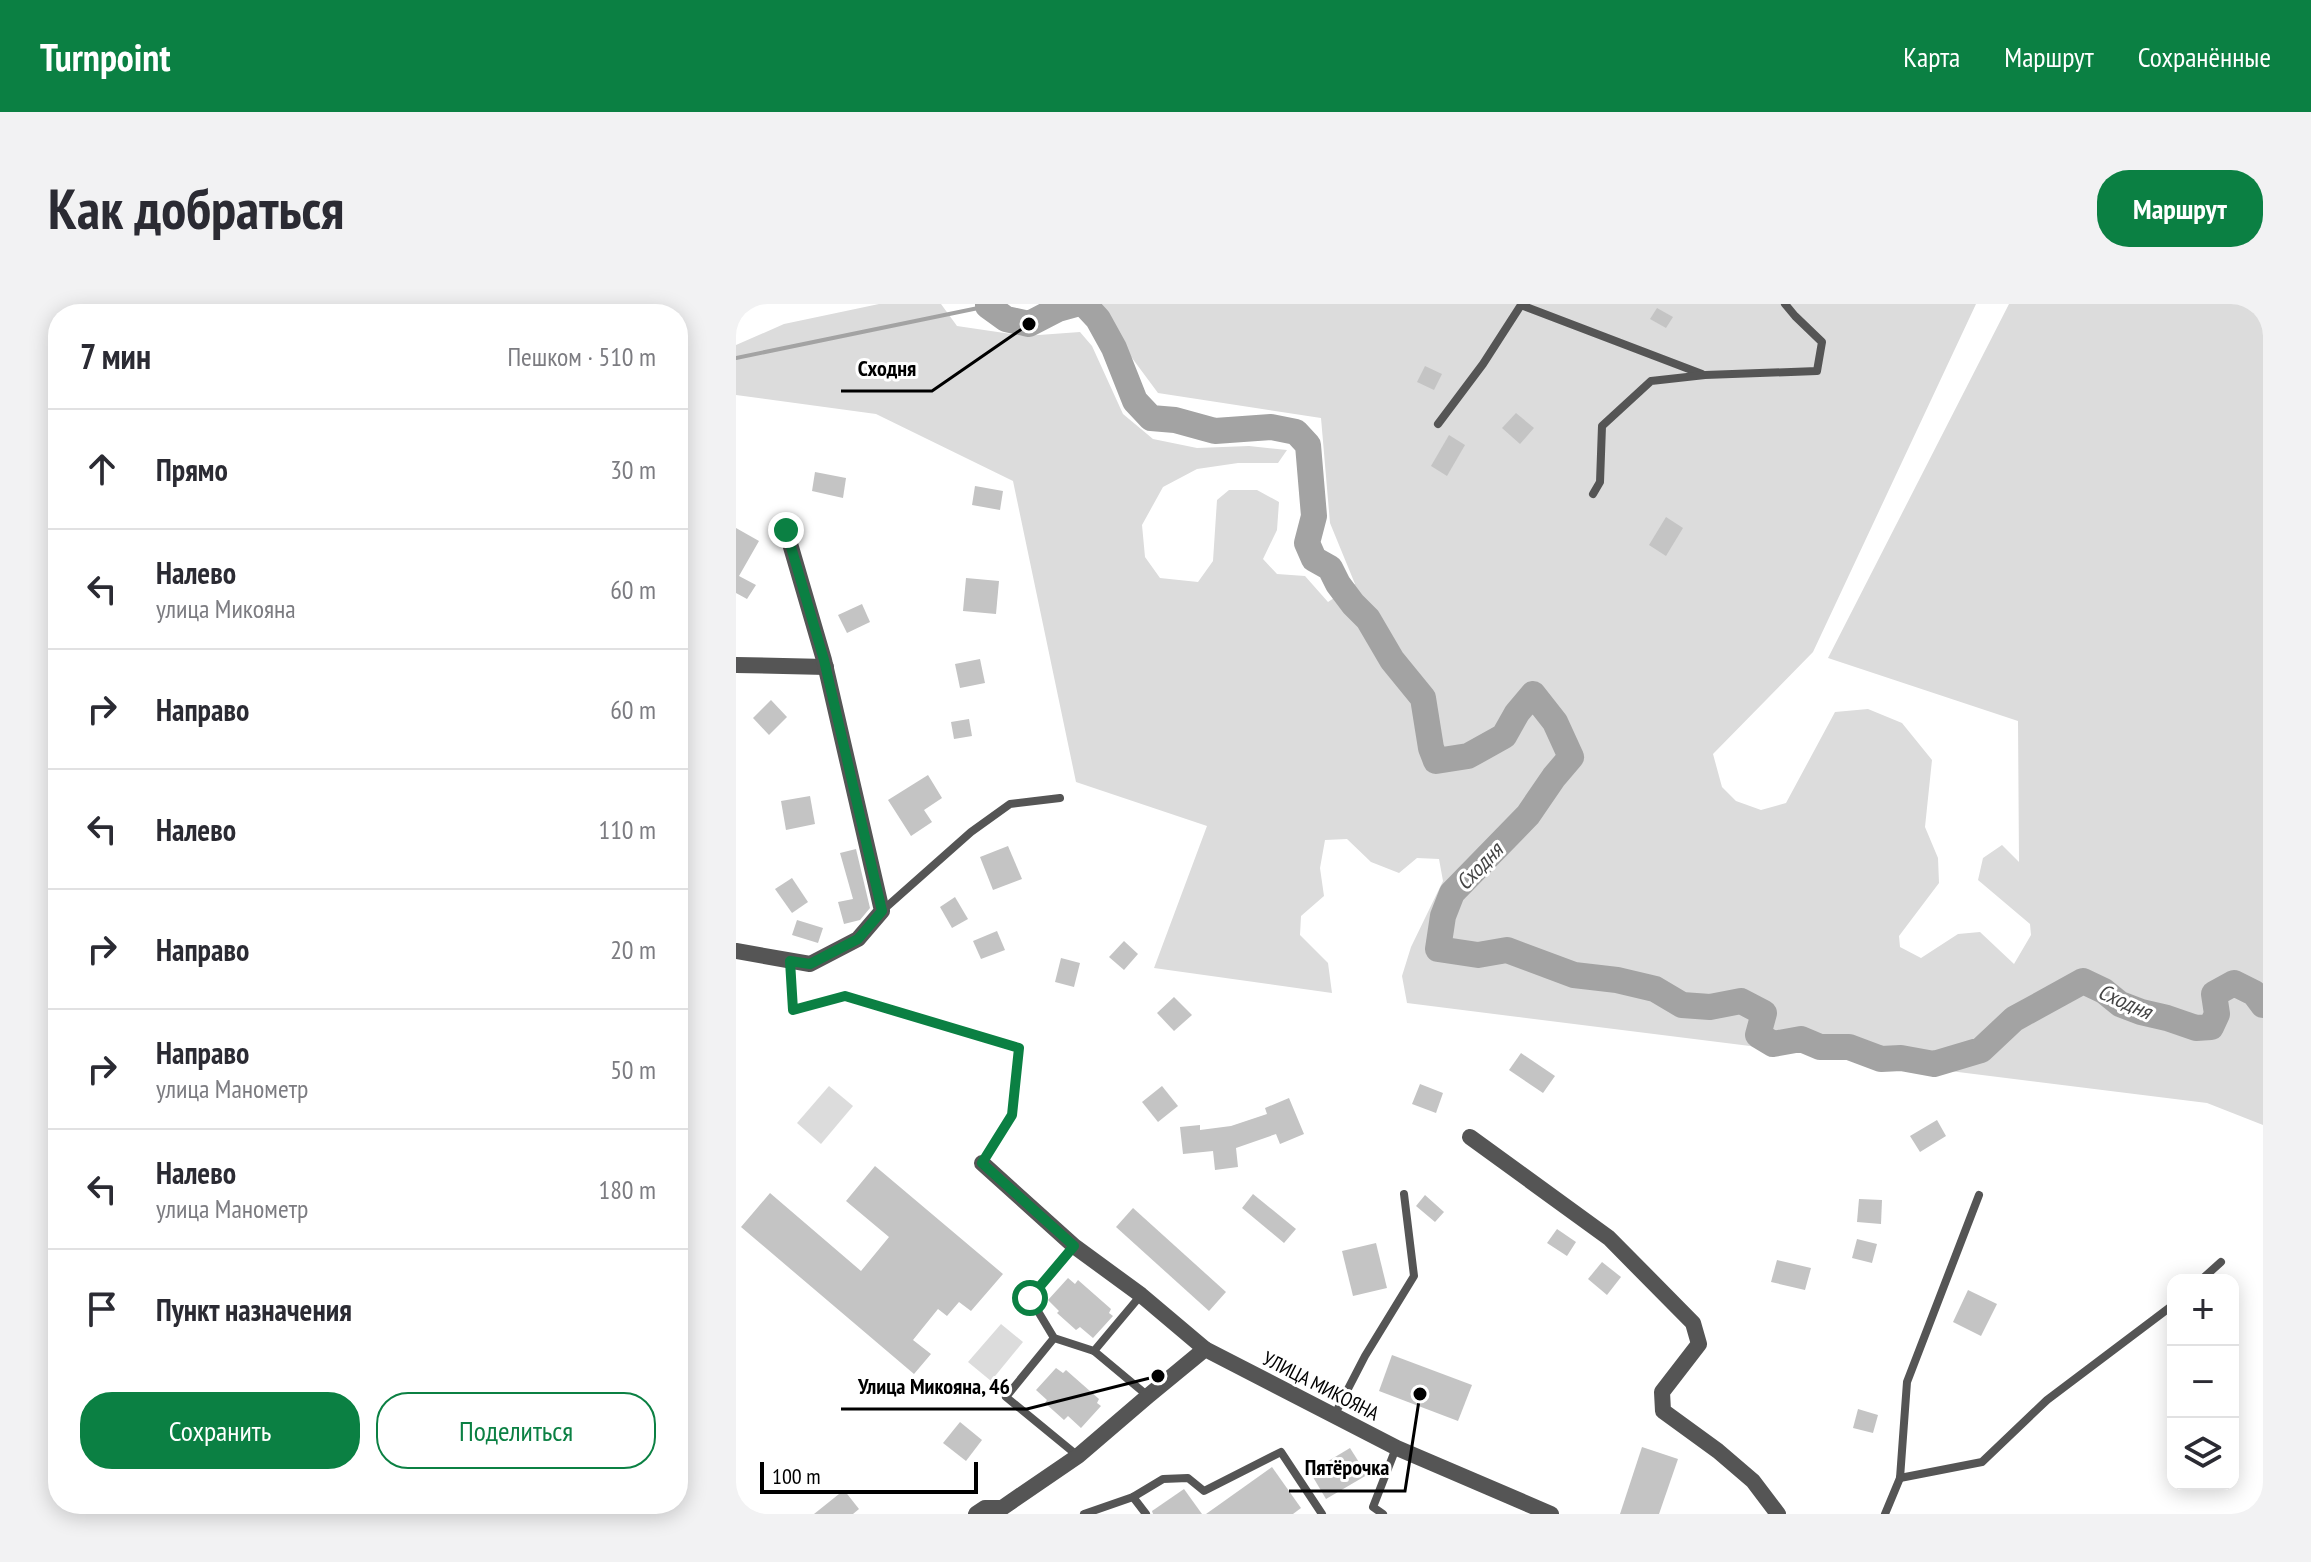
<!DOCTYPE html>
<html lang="ru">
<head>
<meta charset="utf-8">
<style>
  :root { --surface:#fff; --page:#f2f2f3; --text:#2b2b33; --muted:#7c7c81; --line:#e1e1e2; --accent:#0b8043 }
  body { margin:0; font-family:"PT Sans Narrow",sans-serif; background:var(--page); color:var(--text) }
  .controls { position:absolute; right:24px; bottom:24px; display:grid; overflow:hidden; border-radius:16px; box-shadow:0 4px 20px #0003 }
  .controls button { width:72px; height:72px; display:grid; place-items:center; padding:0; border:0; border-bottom:2px solid var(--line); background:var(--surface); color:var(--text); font:40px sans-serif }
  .scale { position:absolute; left:24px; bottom:20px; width:218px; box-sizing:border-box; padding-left:8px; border:4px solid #000; border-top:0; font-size:22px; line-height:28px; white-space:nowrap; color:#000; -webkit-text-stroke:6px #fff; paint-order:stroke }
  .stop { position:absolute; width:24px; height:24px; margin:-18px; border:6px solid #0b8043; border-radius:50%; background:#fff }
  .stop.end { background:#0b8043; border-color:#fff; box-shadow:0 2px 8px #0008 }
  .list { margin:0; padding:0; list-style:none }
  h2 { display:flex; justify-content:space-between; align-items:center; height:104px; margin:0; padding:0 32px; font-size:34px }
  h2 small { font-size:26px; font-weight:400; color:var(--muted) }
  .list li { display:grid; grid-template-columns:52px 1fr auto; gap:24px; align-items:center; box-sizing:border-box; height:120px; padding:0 32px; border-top:2px solid var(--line) }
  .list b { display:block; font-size:30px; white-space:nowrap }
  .list p { margin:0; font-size:26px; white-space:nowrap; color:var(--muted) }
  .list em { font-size:26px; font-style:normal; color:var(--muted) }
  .actions { display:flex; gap:16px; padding:24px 32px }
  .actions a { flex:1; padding:18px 0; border:2px solid var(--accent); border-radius:32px; text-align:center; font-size:28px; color:var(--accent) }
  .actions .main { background:var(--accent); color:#fff }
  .icon { flex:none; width:44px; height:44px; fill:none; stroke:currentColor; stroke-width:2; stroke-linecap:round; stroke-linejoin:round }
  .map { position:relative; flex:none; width:1527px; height:1210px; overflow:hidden; border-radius:32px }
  header { display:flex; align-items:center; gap:48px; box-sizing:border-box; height:112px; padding:0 40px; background:var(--accent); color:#fff }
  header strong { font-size:38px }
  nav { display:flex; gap:44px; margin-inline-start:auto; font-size:28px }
  .intro { display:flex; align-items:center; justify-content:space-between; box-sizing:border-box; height:192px; padding:0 48px }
  h1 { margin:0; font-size:56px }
  .button { padding:20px 36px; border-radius:32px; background:var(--accent); color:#fff; font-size:28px; font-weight:700 }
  main { display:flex; gap:48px; padding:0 48px }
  aside { flex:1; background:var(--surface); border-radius:32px; box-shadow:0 4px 20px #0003 }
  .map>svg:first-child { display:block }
  .green { fill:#dcdcdc }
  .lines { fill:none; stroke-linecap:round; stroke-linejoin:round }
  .stream { stroke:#a3a3a3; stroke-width:4 }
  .river { stroke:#a3a3a3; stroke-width:26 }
  .building { fill:#c4c4c4 }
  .lane { stroke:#555; stroke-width:8 }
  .street { stroke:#555; stroke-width:16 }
  .route { stroke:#0b8043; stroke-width:10 }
  .labels { text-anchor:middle; stroke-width:6; stroke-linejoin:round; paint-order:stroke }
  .street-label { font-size:20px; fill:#000; stroke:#fff }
  .water-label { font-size:22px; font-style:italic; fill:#444; stroke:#fff }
  .leader { fill:none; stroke:#000; stroke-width:3 }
  .callout-dot { fill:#000; stroke:#fff; stroke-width:3 }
  .callout-label { font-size:22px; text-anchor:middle; font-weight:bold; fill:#000; stroke:#fff; stroke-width:6; stroke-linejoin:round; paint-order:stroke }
</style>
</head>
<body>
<header>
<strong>Turnpoint</strong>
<nav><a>Карта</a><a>Маршрут</a><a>Сохранённые</a></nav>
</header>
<div class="intro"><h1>Как добраться</h1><a class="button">Маршрут</a></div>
<main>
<aside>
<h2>7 мин<small>Пешком · 510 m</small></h2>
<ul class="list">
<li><svg class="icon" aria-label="ahead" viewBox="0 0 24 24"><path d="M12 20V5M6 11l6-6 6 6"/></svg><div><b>Прямо</b></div><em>30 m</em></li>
<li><svg class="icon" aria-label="left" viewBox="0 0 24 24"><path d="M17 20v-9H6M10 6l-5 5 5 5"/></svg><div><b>Налево</b><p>улица Микояна</p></div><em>60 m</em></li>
<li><svg class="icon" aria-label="right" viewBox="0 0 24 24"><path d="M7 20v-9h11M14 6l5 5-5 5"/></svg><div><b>Направо</b></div><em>60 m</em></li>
<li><svg class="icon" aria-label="left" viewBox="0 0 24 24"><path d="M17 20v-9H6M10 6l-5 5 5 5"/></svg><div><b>Налево</b></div><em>110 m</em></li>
<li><svg class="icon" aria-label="right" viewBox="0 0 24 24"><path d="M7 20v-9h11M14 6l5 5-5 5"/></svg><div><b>Направо</b></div><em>20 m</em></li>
<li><svg class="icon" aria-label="right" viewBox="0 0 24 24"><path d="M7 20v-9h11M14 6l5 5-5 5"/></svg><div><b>Направо</b><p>улица Манометр</p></div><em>50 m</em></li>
<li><svg class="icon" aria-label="left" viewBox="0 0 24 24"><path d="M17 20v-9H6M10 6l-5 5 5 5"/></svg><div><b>Налево</b><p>улица Манометр</p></div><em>180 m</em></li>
<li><svg class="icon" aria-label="arrive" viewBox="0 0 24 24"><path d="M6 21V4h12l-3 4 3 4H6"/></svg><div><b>Пункт назначения</b></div></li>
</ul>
<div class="actions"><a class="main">Сохранить</a><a>Поделиться</a></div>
</aside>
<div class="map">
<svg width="1527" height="1210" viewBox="0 0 1527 1210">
  <rect width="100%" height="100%" fill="#fff"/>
  <g class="green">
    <polygon points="143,0 205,0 221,22 289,32 344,28 356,42 387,110 417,135 461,144 513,142 551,146 542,159 502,159 461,165 427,183 406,221 409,253 424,274 462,278 477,257 481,196 493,186 521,186 543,198 541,226 527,255 541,270 569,272 592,298 619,280 594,219 585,114 422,89 356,0 1240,0 1077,348 977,450 986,483 1000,497 1025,506 1050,499 1099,408 1132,405 1166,419 1196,456 1189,523 1202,554 1203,579 1163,632 1164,643 1185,654 1222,630 1244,628 1278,660 1295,631 1294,620 1242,576 1247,554 1266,541 1283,558 1282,417 1092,354 1273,0 1527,0 1527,821 1471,799 671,699 666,672 675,643 707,577 703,555 681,554 663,569 635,558 611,535 589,536 584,564 588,592 565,612 564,631 592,659 596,689 418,664 471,522 340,478 277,177 140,110 0,91 0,41 48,20"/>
    <polygon points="93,782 117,802 85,840 61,819"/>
    <polygon points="265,1020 287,1038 255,1077 232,1058"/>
  </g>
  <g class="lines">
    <polyline class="stream" points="0,54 252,2"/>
    <g class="river">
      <polyline points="252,0 252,2 270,15 293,20 322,5 340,0"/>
      <polyline points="348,0 362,15 378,44 399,97 415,114 439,116 479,127 535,123 560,128 572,141 578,212 571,239 578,255 594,264 602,280 617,300 632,315 656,356 687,394 695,444 700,457 732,452 768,432 781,409 797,390 819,418 835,453 818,473 792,511 716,589 707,612 702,645 742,651 771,646 838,671 881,676 919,685 946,701 974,703 1005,697 1028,709 1022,731 1037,740 1065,735 1084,743 1113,743 1145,755 1165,754 1198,760 1245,746 1278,715 1347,677 1368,687 1384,700 1405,708 1431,714 1460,724 1475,723 1481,710 1478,690 1498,679 1518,689 1527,701"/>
    </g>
  </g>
  <g class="building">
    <polygon points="921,4 937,13 930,24 914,15"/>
    <polygon points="689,62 706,70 698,86 681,78"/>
    <polygon points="780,109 798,124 784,140 766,124"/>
    <polygon points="713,131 729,141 711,172 695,162"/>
    <polygon points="79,168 110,174 107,194 76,187"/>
    <polygon points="239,182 267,187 264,206 236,201"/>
    <polygon points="930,213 947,224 930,252 913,241"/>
    <polygon points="0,224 23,237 3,272 20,281 11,295 0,289"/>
    <polygon points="230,274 263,277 260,310 227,307"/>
    <polygon points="126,300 134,318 111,329 102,311"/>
    <polygon points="244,355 249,379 224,384 219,360"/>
    <polygon points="35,396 51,413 33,431 17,414"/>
    <polygon points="233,415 236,432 218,435 215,418"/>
    <polygon points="192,471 206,494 188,506 196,518 175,532 152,496"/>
    <polygon points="74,492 79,520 50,526 45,497"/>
    <polygon points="272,542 286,575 257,586 244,553"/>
    <polygon points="120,545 134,604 124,616 108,620 102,598 117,595 104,549"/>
    <polygon points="56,574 72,598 56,609 39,585"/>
    <polygon points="219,593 232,615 216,624 204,603"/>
    <polygon points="61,616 87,624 82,639 56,631"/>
    <polygon points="261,627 269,646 245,655 237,637"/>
    <polygon points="388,637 402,650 388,666 373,653"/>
    <polygon points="325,654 344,659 338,683 319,678"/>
    <polygon points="438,693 456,711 438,727 421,709"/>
    <polygon points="785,749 819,772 807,789 773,766"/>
    <polygon points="684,780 707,789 700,809 676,800"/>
    <polygon points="426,782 442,802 422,818 406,798"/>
    <polygon points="553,794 568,830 544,840 540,830 500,844 502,863 479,866 477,847 447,850 444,823 464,821 464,826 495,822 531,810 529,804"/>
    <polygon points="1201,816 1210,832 1184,848 1174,832"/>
    <polygon points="139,862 267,970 235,1007 223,998 211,1012 202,1005 177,1036 195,1050 178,1070 5,923 34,889 125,967 153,933 110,897"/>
    <polygon points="517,890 560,925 548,939 506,904"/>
    <polygon points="689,891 708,908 699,918 680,902"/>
    <polygon points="1123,895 1146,896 1145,920 1121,918"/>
    <polygon points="397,904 490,988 473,1007 380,923"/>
    <polygon points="821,925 840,938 831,952 811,939"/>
    <polygon points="1121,935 1141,940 1136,959 1116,954"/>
    <polygon points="640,939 651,984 617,992 606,947"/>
    <polygon points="1041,956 1075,964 1069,986 1035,978"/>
    <polygon points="866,958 885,973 871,991 852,975"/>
    <polygon points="332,974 339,980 342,976 375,1005 373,1009 377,1012 357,1034 344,1023 340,1026 321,1009 323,1007 312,996"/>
    <polygon points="1232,986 1261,1000 1245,1032 1217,1018"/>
    <polygon points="656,1051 736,1081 722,1117 643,1087"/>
    <polygon points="320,1064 327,1069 330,1066 363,1095 361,1099 365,1102 345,1124 332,1112 328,1116 309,1099 311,1096 300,1086"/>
    <polygon points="1122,1105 1142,1111 1137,1129 1117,1124"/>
    <polygon points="224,1118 246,1136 230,1157 207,1139"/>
    <polygon points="906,1143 942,1155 923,1210 884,1210"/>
    <polygon points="614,1144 631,1171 590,1195 574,1168"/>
    <polygon points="536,1163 565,1204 557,1210 470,1210"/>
    <polygon points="448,1185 466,1210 417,1210 416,1207"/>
    <polygon points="108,1186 123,1205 117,1210 78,1210"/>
  </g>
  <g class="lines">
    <g class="lane">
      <polyline points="702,120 747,60 785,1 966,70"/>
      <polyline points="857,190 864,178 866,122 915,77 969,71 1081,67 1086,38 1059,12 1049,0"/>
      <polyline points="147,606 235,528 274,500 324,494"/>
      <polyline points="54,657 57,706 109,692 283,744 276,811 246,859"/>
      <polyline points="338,942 294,994 318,1034 358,1047 405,991"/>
      <polyline points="1465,976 1485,958"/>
      <polyline points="318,1034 270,1093 342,1152"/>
      <polyline points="358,1047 412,1092"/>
      <polyline points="599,1110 629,1052 678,972 668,890"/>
      <polyline points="1164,1174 1246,1158 1311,1096 1437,1001"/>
      <polyline points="397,1193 410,1210"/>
      <polyline points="348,1210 397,1193 427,1175 452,1174 468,1187 545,1148 586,1210"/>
      <polyline points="647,1210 637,1203 660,1144"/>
      <polyline points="1149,1210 1164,1174 1171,1078 1243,891"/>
    </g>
    <g class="street">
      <polyline points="0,361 90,363"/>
      <polyline points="0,647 74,660 122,635 146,607 88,356 50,226"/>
      <polyline points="734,833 873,934 957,1019 963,1040 926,1088 927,1107 982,1147 1017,1177 1042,1210"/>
      <polyline points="246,859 338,942 405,991 469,1045"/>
      <polyline points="240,1210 249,1204 266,1204 342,1152 412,1092 469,1045 661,1144 815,1210"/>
    </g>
  </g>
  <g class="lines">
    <polyline class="route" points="50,226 88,356 146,607 122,635 74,660 54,657 57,706 109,692 283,744 276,811 246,859 338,942 294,994"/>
  </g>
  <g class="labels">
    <g class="street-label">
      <text transform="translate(585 1082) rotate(27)" y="7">УЛИЦА МИКОЯНА</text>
    </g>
    <g class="water-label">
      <text transform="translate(743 562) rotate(-46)" y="8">Сходня</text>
      <text transform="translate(1389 697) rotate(24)" y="8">Сходня</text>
    </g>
  </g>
  <path class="leader" d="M293 20L196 87H105M422 1072L291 1105H105M684 1090L669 1187H553"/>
  <g class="callout-dot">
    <circle cx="293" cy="20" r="8"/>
    <circle cx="422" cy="1072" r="8"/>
    <circle cx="684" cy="1090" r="8"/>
  </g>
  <g class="callout-label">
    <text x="151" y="72">Сходня</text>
    <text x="198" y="1090">Улица Микояна, 46</text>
    <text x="611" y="1171">Пятёрочка</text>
  </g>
</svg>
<div class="controls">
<button>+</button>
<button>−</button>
<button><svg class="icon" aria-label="layers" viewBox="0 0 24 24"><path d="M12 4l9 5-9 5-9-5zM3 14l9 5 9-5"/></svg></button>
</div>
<div class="scale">100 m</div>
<div class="stop" style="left:294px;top:994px"></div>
<div class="stop end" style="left:50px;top:226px"></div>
</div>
</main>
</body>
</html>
